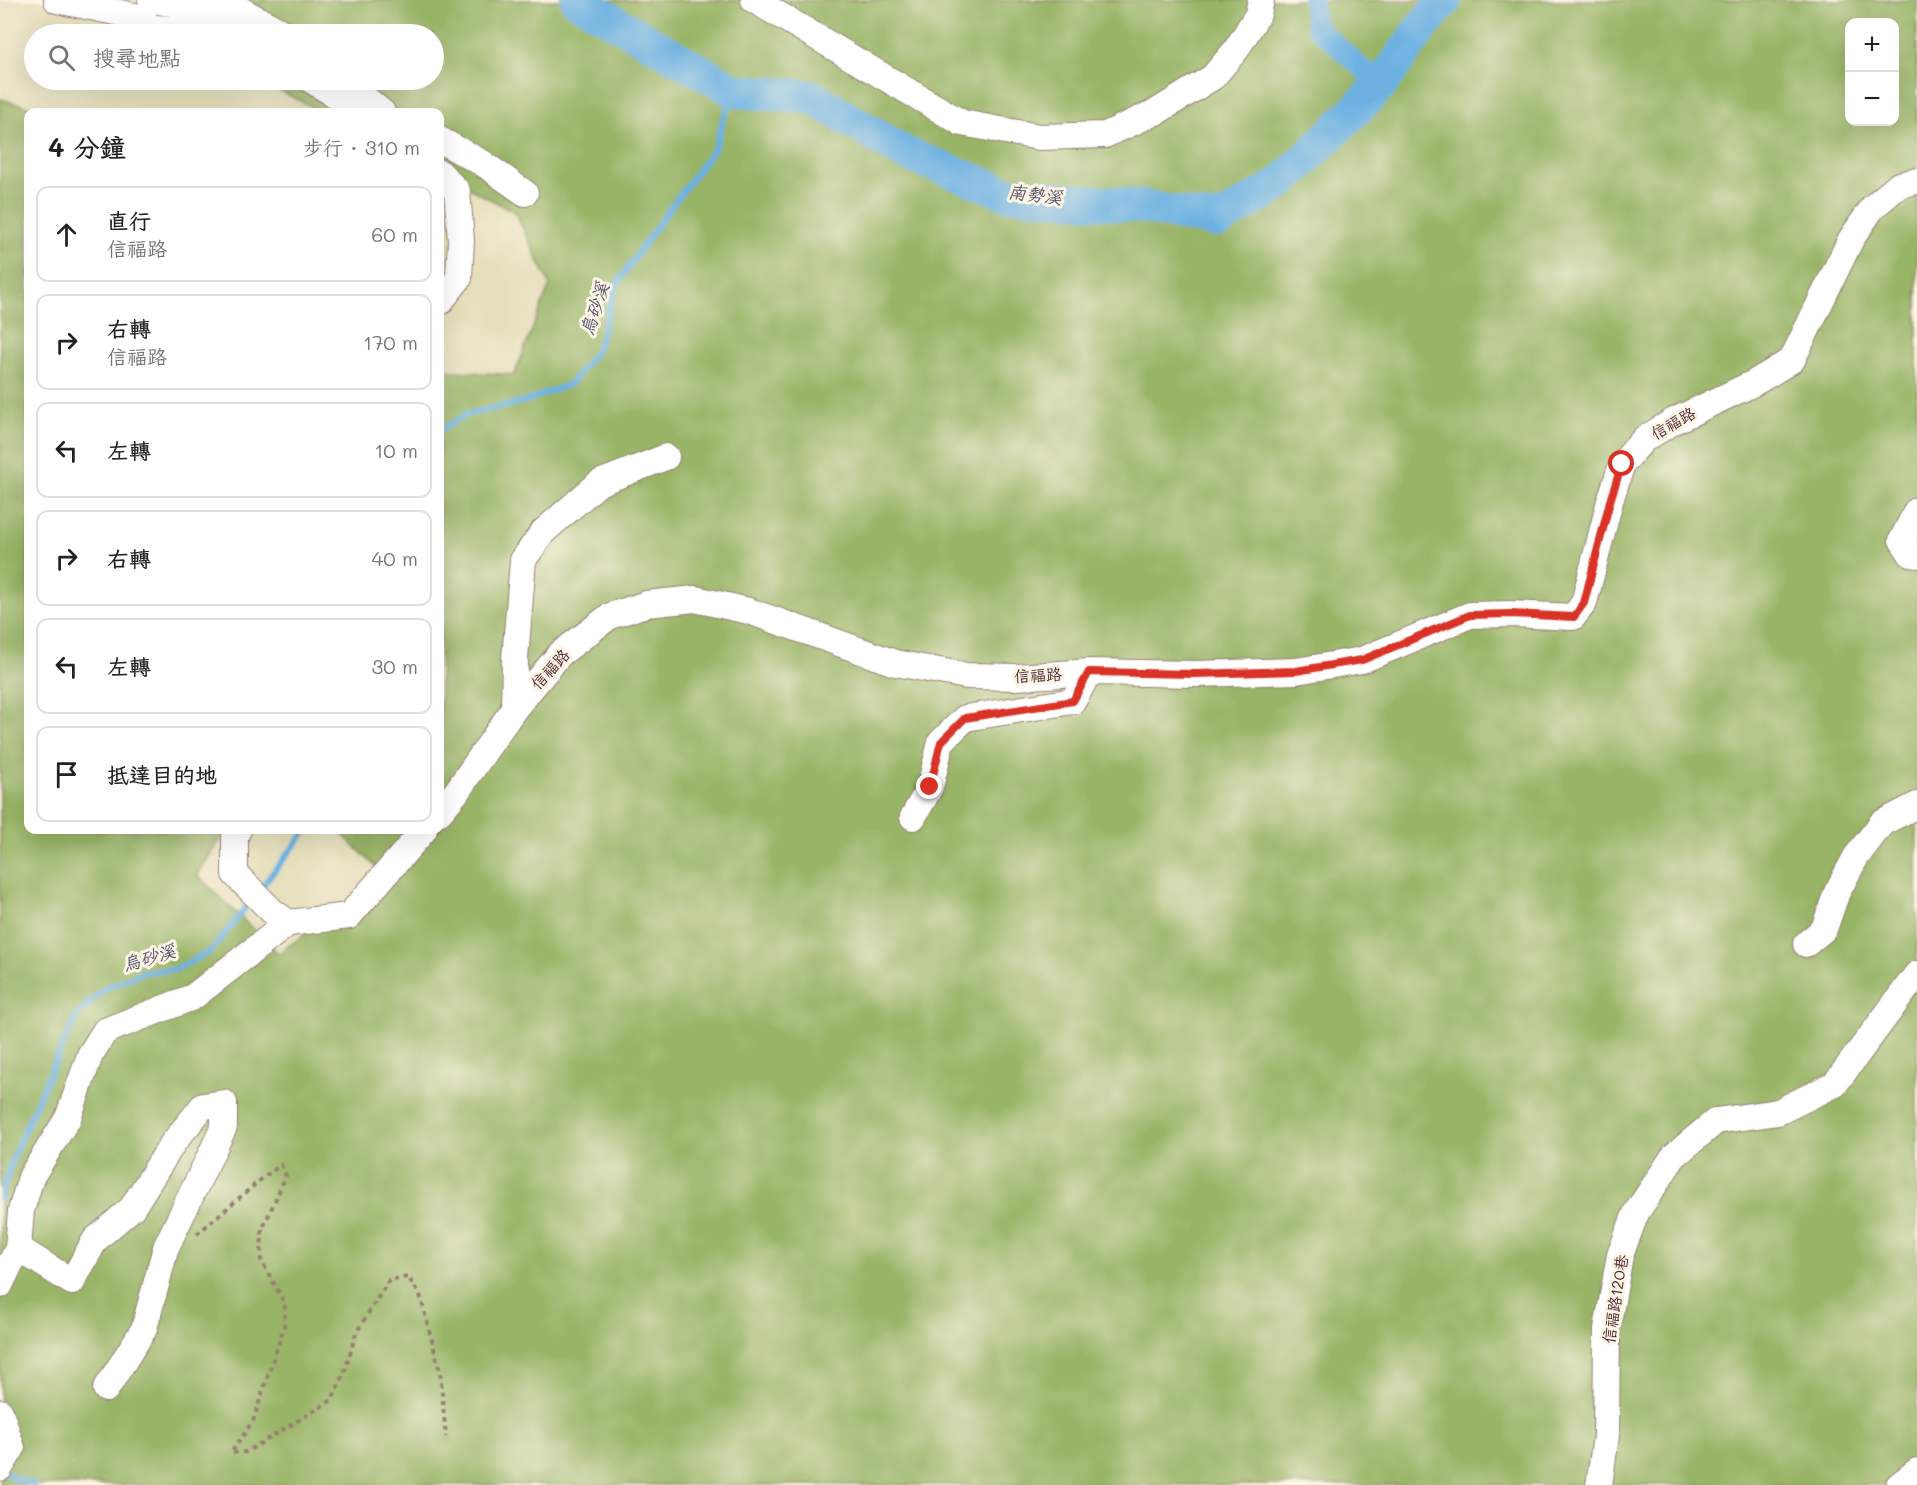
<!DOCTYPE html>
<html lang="zh-TW">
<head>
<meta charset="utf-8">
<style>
  :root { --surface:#fff; --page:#f2f2f2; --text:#222; --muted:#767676; --line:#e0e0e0 }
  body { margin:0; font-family:Mali,"LXGW WenKai TC",sans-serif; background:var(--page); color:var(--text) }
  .controls { position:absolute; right:18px; top:18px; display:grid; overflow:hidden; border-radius:12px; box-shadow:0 6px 24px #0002 }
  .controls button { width:54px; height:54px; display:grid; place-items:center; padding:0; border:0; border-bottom:2px solid var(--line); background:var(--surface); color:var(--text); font:30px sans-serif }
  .stop { position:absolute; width:18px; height:18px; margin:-14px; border:4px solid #d93025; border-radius:50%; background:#fff }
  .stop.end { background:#d93025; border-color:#fff; box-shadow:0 2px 6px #0008 }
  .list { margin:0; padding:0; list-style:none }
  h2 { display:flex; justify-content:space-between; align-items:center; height:78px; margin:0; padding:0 24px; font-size:26px }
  h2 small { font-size:20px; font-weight:400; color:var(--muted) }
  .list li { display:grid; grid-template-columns:39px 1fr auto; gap:18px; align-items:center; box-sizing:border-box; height:96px; margin:0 12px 12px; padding:0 12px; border:2px solid var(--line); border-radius:12px }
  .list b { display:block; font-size:22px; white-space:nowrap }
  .list p { margin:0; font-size:20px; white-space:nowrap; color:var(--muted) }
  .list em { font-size:20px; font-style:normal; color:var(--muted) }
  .icon { flex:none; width:33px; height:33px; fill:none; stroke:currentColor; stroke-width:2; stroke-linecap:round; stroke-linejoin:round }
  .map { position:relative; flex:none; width:1917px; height:1485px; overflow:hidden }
  .search { position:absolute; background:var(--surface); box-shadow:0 6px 24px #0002; left:24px; top:24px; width:420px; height:66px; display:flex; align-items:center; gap:15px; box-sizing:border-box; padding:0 21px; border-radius:33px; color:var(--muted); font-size:22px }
  .panel { position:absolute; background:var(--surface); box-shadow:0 6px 24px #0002; left:24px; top:108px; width:420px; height:726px; border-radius:12px }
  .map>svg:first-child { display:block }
  .forest { fill:#98b466; stroke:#716a48; stroke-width:1.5; fill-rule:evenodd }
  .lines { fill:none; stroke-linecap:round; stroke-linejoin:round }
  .stream { stroke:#6cb1e2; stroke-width:6 }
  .canal { stroke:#6cb1e2; stroke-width:20 }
  .river { stroke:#6cb1e2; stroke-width:34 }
  .minor-casing { stroke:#987f73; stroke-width:28 }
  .path { stroke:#987f73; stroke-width:4; stroke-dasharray:4.5 4.5; stroke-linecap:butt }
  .minor { stroke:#fff; stroke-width:26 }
  .route { stroke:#d93025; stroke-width:8 }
  .labels { text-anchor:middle; stroke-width:6; stroke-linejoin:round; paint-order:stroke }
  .street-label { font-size:16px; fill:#4a1f2b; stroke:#fcf5e5 }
  .water-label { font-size:18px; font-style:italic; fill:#56526b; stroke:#fcf5e5 }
</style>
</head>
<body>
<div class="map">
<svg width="1917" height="1485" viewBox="0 0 1917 1485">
  <rect width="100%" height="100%" fill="#fcf5e5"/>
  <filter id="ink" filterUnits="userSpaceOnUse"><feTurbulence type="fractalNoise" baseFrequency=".0167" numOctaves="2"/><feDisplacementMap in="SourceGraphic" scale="12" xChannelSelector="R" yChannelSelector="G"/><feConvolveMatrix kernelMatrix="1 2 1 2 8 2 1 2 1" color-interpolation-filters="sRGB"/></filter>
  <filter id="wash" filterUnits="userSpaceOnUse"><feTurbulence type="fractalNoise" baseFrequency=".008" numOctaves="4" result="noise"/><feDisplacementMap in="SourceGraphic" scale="24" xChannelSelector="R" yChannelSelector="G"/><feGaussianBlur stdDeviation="1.35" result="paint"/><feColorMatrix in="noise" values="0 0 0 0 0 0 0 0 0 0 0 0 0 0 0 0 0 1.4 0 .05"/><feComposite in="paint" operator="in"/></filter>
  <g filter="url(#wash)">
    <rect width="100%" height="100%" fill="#e5dfbb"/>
    <path class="forest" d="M160,0H1917V1485H0V99L49,112H28V830H226L197,875L278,953L387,878L338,830H440V370L514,375L550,285L515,212L440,173V112H322L259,80H434V34H172L164,30ZM1850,22H1894V122H1850Z"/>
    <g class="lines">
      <g class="stream">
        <polyline points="440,430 468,414 526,401 570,384 597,350 616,286 646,241 715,147 724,117 735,91"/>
        <polyline points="440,589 441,602 440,622"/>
        <polyline points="259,890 307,830"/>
        <polyline points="0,1199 14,1154 46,1081 77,1015 105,988 143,972 176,969 211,951 253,898"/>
        <polyline points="5,1472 14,1478 34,1485"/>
      </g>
      <polyline class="canal" points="1312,0 1316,27 1381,85"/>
      <polyline class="river" points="577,0 735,91 812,97 904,153 1009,194 1139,206 1218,221 1280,184 1381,85 1423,26 1445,0"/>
    </g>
  </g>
  <g filter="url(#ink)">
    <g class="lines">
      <g class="minor-casing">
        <g id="minor">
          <polyline points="57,0 139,17 152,28 236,31 242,34"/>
          <polyline points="151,0 173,3 237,8 285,34"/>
          <polyline points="754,0 962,123 1039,137 1105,135 1158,111 1213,77 1236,50 1258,14 1261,0"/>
          <polyline points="311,80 337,96 352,112"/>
          <polyline points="343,80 382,112"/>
          <polyline points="440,140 484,164 525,193"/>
          <polyline points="440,173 457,191 461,240 459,278 440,302"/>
          <polyline points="1917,510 1902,540 1911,554 1917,555"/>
          <polyline points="514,709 515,659 523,560 543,532 599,483 666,457"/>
          <polyline points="440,812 455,794 514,709 560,654 610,616 646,604 695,599 749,611 895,663 967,676 1017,677 1089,672 1196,674 1296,671 1362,660 1470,615 1510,614 1573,617 1584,603 1610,501 1622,464 1644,439 1674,421 1754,383 1792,360 1851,239 1873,207 1899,185 1917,181"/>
          <polyline points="913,817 930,787 941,742 965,718 1073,701 1089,672"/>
          <polyline points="238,830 235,835 235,874 272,911 288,923 349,916 424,830"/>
          <polyline points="1806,944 1824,929 1837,892 1856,857 1882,823 1917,805"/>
          <polyline points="18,1248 72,1282 95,1240 132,1208 173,1143 203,1106 224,1103 224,1127 166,1247 144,1329 106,1389"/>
          <polyline points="0,1285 18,1248 21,1211 31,1177 68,1118 90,1055 105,1031 193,997 288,923"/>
          <polyline points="0,1412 12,1448 0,1468"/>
          <polyline points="1599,1485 1606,1436 1607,1329 1620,1255 1636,1213 1674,1156 1716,1121 1778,1112 1835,1084 1917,974"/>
          <polyline points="1899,1485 1917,1471"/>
        </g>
      </g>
      <polyline class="path" points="197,1234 265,1176 281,1165 286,1176 262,1230 261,1260 285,1304 284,1327 253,1421 231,1453 246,1452 332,1400 344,1374 356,1333 389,1280 408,1277 420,1295 440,1371 446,1437"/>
      <use href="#minor" class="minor"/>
    </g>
  </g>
  <g class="lines" filter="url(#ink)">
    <polyline class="route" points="930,787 941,742 965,718 1073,701 1089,672 1196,674 1296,671 1362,660 1470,615 1510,614 1574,617 1584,603 1610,501 1622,464"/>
  </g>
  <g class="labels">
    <g class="street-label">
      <text transform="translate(1673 423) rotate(-29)" y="6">信福路</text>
      <text transform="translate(550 669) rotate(-47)" y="6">信福路</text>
      <text transform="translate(1038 675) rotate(-3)" y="6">信福路</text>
      <text transform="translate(1615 1299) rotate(-81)" y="6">信福路120巷</text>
    </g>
    <g class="water-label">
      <text transform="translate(1035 195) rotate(7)" y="6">南勢溪</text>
      <text transform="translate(595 309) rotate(-72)" y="6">烏砂溪</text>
      <text transform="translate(149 958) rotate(-16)" y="6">烏砂溪</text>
    </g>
  </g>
</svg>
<div class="controls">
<button>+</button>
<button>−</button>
</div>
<div class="stop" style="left:1622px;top:464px"></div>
<div class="stop end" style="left:930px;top:787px"></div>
<div class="search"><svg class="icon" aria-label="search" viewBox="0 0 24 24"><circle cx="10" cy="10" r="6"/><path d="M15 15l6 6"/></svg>搜尋地點</div>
<section class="panel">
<h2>4 分鐘<small>步行 · 310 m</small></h2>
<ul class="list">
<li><svg class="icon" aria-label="ahead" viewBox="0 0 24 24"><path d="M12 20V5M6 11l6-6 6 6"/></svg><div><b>直行</b><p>信福路</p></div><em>60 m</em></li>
<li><svg class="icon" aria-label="right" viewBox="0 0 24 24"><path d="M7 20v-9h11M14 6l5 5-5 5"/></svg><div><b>右轉</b><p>信福路</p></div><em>170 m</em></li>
<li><svg class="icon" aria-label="left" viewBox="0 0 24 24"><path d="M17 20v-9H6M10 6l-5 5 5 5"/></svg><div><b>左轉</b></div><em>10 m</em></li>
<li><svg class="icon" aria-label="right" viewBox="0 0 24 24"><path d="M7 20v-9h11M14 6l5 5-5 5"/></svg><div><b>右轉</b></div><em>40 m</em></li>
<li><svg class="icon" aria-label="left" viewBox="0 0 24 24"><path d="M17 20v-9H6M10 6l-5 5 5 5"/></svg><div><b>左轉</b></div><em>30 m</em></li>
<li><svg class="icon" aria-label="arrive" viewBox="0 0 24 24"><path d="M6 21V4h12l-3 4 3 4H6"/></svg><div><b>抵達目的地</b></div></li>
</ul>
</section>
</div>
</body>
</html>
